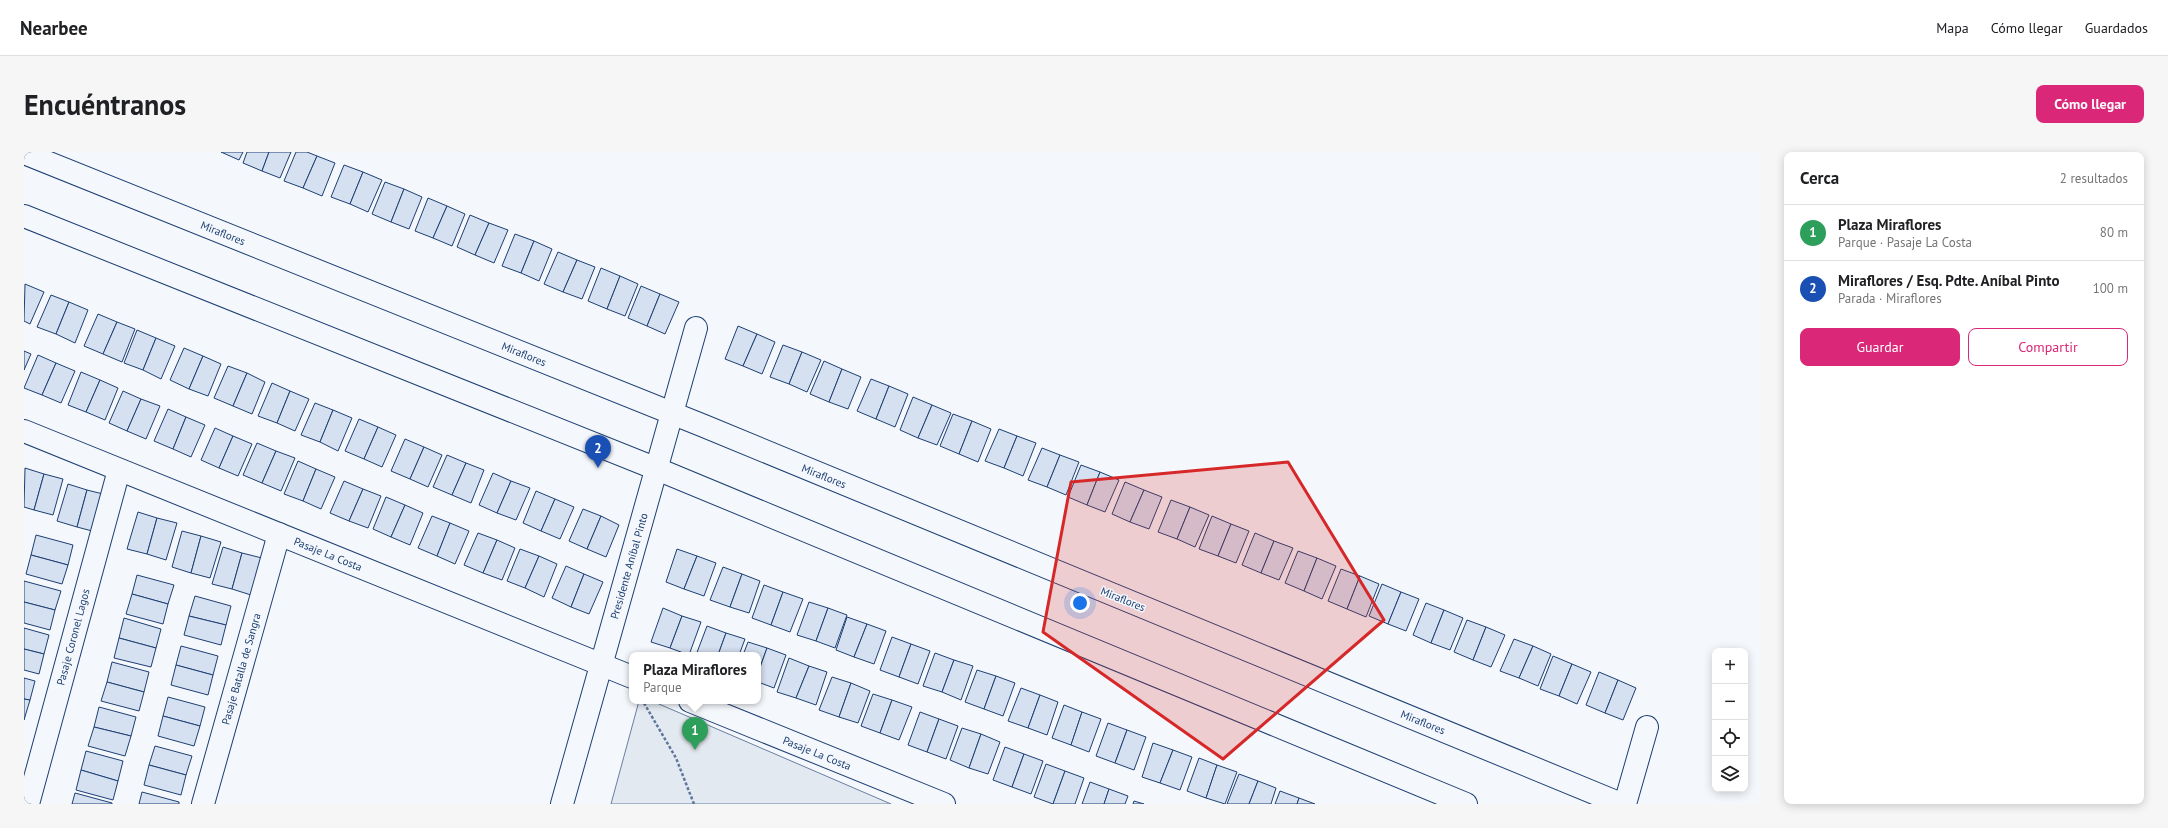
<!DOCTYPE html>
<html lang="es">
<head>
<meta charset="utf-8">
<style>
  :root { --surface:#fff; --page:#f6f6f6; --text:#202124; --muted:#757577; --line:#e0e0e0; --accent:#db2777 }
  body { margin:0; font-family:"PT Sans",sans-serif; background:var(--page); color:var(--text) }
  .controls { position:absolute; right:12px; bottom:12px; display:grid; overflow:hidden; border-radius:8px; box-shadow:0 2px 10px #0003 }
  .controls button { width:36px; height:36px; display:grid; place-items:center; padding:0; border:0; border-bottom:1px solid var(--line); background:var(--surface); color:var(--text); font:20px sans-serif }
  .you { position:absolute; left:1056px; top:451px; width:14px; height:14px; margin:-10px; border:3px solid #fff; border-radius:50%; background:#1a73e8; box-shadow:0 0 0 6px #1a73e833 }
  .badge { display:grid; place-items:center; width:26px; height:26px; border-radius:50%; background:var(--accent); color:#fff; font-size:13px; font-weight:700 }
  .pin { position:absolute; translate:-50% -33px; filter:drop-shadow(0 1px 2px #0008) }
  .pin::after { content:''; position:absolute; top:21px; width:14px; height:12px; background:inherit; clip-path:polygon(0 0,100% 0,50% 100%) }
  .popup { position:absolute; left:605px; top:500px; width:132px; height:52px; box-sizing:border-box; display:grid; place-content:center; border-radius:8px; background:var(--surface); filter:drop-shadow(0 1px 3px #0005); font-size:13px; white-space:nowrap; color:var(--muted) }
  .popup b { font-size:15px; color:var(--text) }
  .popup::after { content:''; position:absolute; left:50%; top:100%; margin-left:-8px; border:8px solid transparent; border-top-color:var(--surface) }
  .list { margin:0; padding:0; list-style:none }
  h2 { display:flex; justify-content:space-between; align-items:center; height:52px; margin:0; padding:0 16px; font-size:17px }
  h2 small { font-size:13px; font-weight:400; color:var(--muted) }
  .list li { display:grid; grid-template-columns:26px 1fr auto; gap:12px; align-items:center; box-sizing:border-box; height:56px; padding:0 16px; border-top:1px solid var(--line) }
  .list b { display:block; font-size:15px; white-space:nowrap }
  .list p { margin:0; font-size:13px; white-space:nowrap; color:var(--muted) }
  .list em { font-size:13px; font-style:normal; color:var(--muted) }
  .actions { display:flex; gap:8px; padding:12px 16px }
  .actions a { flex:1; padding:9px 0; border:1px solid var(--accent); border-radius:8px; text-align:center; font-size:14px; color:var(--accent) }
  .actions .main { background:var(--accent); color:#fff }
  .icon { flex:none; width:22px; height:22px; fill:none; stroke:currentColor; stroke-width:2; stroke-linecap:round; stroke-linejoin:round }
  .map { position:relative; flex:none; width:1736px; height:652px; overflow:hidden; border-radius:8px }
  header { display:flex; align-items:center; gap:24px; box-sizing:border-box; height:56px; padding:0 20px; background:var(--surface); border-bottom:1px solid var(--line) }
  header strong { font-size:19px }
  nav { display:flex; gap:22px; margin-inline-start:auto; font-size:14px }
  .intro { display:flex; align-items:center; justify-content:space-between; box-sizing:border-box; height:96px; padding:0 24px }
  h1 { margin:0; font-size:28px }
  .button { padding:10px 18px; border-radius:8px; background:var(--accent); color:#fff; font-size:14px; font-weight:700 }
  main { display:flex; gap:24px; padding:0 24px }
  aside { flex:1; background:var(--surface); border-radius:8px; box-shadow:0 2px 10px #0003 }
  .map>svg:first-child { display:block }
  .green { fill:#e3e9f0; stroke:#687fa3 }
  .building { fill:#d5e0f0; stroke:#1d3f73 }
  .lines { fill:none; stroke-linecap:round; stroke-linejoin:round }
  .minor-casing { stroke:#1d3f73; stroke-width:24 }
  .major-casing { stroke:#1d3f73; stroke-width:24 }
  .path { stroke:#5e769c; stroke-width:2.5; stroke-dasharray:3 2; stroke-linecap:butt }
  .minor { stroke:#f4f7fb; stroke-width:22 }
  .major { stroke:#f4f7fb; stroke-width:22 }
  .marked { fill:#d62828; fill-opacity:0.2; stroke:#d62828; stroke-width:3; stroke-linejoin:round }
  .labels { text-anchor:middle; stroke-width:3; stroke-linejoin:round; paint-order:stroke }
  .street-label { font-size:11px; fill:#1d3f73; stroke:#f4f7fb }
</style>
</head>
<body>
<header>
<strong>Nearbee</strong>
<nav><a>Mapa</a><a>Cómo llegar</a><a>Guardados</a></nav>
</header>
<div class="intro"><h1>Encuéntranos</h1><a class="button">Cómo llegar</a></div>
<main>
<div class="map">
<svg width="1736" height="652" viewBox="0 0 1736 652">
  <rect width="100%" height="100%" fill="#f4f7fb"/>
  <polygon class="green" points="615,549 628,549 867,652 587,652"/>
  <g class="building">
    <polygon points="197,0 219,0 215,8"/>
    <polygon points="223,0 245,0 238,19 219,11"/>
    <polygon points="245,0 267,0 256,26 238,19"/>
    <polygon points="272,0 283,0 293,4 279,36 260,29"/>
    <polygon points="293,4 311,11 298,44 279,36"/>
    <polygon points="320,13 339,20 326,52 307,45"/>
    <polygon points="339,20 358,28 344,60 326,52"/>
    <polygon points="361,30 380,37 367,70 348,62"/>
    <polygon points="380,37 398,45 385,77 367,70"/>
    <polygon points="404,46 423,54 409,86 391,79"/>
    <polygon points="423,54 441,62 428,94 409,86"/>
    <polygon points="446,63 465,71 451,103 433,95"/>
    <polygon points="465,71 484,78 470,111 451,103"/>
    <polygon points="491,82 510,89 497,121 478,114"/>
    <polygon points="510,89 528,97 515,129 497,121"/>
    <polygon points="534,100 553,108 539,140 520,132"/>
    <polygon points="553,108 571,115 558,147 539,140"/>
    <polygon points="577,116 596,124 583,157 564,149"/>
    <polygon points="596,124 614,132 601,164 583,157"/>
    <polygon points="1,132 20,140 6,172 0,169"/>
    <polygon points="617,134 636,142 623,174 604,166"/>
    <polygon points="636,142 655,150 641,182 623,174"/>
    <polygon points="27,143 45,150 32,182 13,175"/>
    <polygon points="45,150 64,158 51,191 32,182"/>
    <polygon points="74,162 93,170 79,202 60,194"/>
    <polygon points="93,170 111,177 98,210 79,202"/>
    <polygon points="714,174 733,182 719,214 701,207"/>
    <polygon points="113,178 132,186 119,218 100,211"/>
    <polygon points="733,182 751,190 738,222 719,214"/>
    <polygon points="132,186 151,194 137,227 119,218"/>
    <polygon points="759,193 778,200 765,232 746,225"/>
    <polygon points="160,196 179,204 165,237 146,228"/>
    <polygon points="0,199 7,202 0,218"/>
    <polygon points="778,200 797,208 783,240 765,232"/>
    <polygon points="14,203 32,211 18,243 0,236"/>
    <polygon points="179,204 197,212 184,244 165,237"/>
    <polygon points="800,209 818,217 805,250 786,242"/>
    <polygon points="32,211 51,219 37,251 18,243"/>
    <polygon points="204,214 223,221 209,254 190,246"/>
    <polygon points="818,217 837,225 824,257 805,250"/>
    <polygon points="57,220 76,228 62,260 44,253"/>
    <polygon points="223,221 241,230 228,262 209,254"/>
    <polygon points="847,227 865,234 852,267 833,259"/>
    <polygon points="76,228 94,236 81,268 62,260"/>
    <polygon points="248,231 266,239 253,271 234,264"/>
    <polygon points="865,234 884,242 871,275 852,267"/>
    <polygon points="99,239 117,247 103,279 85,271"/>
    <polygon points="266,239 285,247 271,279 253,271"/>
    <polygon points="889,245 908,253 894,286 876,278"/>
    <polygon points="117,247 136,254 122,287 103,279"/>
    <polygon points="291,251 309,258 296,290 277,283"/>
    <polygon points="908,253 927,261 913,293 894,286"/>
    <polygon points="144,257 162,265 149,297 130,289"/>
    <polygon points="309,258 328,266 314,299 296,290"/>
    <polygon points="929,262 948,269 935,302 916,294"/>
    <polygon points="162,265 181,273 167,305 149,297"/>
    <polygon points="335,267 354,275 340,307 321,299"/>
    <polygon points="948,269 967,277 954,310 935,302"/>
    <polygon points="354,275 372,283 358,315 340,307"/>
    <polygon points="191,276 209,284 195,316 177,308"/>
    <polygon points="975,277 993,284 980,316 961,309"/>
    <polygon points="209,284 228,292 214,324 195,316"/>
    <polygon points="993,284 1012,291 999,324 980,316"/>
    <polygon points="381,287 400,295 386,327 367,319"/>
    <polygon points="233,291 252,299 238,331 219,323"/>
    <polygon points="400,295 418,303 404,335 386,327"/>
    <polygon points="1018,296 1036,303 1023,335 1004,328"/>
    <polygon points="252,299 271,306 257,339 238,331"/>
    <polygon points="423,303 442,311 428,343 409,335"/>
    <polygon points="1036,303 1055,310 1042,343 1023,335"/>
    <polygon points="274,309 292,317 279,349 260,342"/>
    <polygon points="442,311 460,318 447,351 428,343"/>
    <polygon points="1057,313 1076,320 1063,353 1044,345"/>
    <polygon points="1,316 20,322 10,358 0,355"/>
    <polygon points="292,317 311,325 297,357 279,349"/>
    <polygon points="1076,320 1095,328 1081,360 1063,353"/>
    <polygon points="469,321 487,329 473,361 455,353"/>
    <polygon points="20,322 39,327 29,363 10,358"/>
    <polygon points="320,329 339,337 325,369 306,361"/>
    <polygon points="487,329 506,336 492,368 473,361"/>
    <polygon points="1101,330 1120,338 1106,370 1088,362"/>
    <polygon points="44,332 63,338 53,375 33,369"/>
    <polygon points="339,337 357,344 344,376 325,369"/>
    <polygon points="63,338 83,343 72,380 53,375"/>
    <polygon points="1120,338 1138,345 1125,377 1106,370"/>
    <polygon points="512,339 531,347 517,379 499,371"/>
    <polygon points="362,345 381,353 367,385 349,377"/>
    <polygon points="531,347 550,355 536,387 517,379"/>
    <polygon points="1147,348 1166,355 1153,387 1134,380"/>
    <polygon points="381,353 399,361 386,393 367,385"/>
    <polygon points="1166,355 1185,363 1171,395 1153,387"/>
    <polygon points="559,357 577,364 563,397 545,389"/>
    <polygon points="114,360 133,366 123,402 103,397"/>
    <polygon points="408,364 426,371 413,404 394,396"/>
    <polygon points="577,364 595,373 582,405 563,397"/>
    <polygon points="1188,364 1207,372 1194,404 1175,397"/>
    <polygon points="133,366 153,371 142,408 123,402"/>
    <polygon points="426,371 445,379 431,412 413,404"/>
    <polygon points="1207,372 1225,379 1212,411 1194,404"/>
    <polygon points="158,379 177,384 167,421 148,415"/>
    <polygon points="454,381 473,388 459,421 440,413"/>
    <polygon points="1231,381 1250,389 1237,421 1218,413"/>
    <polygon points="12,383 49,393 44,413 7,403"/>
    <polygon points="177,384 197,390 186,426 167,421"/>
    <polygon points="473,388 491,396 478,428 459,421"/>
    <polygon points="1250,389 1269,396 1255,428 1237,421"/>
    <polygon points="199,395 218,401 208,437 188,432"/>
    <polygon points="496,397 515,404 501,436 483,429"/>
    <polygon points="653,397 673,404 660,437 642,430"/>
    <polygon points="1274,399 1293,406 1280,439 1261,431"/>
    <polygon points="218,401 238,406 227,443 208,437"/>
    <polygon points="7,403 44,413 38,432 2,422"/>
    <polygon points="515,404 533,412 520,445 501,436"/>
    <polygon points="673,404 692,411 680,444 660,437"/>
    <polygon points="1293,406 1312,414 1298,447 1280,439"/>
    <polygon points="542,414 560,422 547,455 528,446"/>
    <polygon points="699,415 718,422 706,455 686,448"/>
    <polygon points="1317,417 1336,424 1323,457 1304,449"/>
    <polygon points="560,422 579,430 565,462 547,455"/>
    <polygon points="718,422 736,429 725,461 706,455"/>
    <polygon points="113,423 150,433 144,452 108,442"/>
    <polygon points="1336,424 1355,432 1342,465 1323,457"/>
    <polygon points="0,429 37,439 31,458 0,450"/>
    <polygon points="1358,432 1377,440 1364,472 1345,464"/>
    <polygon points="740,433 759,440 747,473 728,466"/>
    <polygon points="759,440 779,447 766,480 747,473"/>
    <polygon points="1377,440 1395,447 1382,479 1364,472"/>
    <polygon points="108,442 144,452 139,472 102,462"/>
    <polygon points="171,444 207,454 202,473 165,464"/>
    <polygon points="0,450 31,458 26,478 0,471"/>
    <polygon points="785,450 804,456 792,489 773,483"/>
    <polygon points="1402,451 1420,458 1407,491 1389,483"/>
    <polygon points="639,456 658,464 646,496 627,490"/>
    <polygon points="804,456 823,463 811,496 792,489"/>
    <polygon points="1420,458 1439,466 1426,498 1407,491"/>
    <polygon points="165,464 202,473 197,493 160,483"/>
    <polygon points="658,464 677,470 665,503 646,496"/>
    <polygon points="823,465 843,472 830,505 812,498"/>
    <polygon points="100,466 137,477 132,496 95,486"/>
    <polygon points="1443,468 1462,475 1449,508 1430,500"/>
    <polygon points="843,472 862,479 850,512 830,505"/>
    <polygon points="683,474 702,481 694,503 672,503"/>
    <polygon points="1462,475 1481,483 1467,515 1449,508"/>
    <polygon points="0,476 25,483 20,502 0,497"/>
    <polygon points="702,481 721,487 715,503 694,503"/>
    <polygon points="868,485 887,492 875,525 856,518"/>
    <polygon points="95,486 132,496 127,515 90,506"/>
    <polygon points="1490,487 1509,494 1495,526 1476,519"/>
    <polygon points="724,490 743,496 734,521 734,503 719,503"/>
    <polygon points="887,492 906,499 894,532 875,525"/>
    <polygon points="157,494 194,504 189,523 152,513"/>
    <polygon points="1509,494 1527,502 1514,534 1495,526"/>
    <polygon points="743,496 762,503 750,536 734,530 734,521"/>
    <polygon points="0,497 20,502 15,522 0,518"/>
    <polygon points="911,501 930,508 918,540 899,534"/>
    <polygon points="1529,504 1548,512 1535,544 1516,537"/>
    <polygon points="765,506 785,514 772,546 753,540"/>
    <polygon points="930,508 949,514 937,548 918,540"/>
    <polygon points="88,510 125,520 120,540 83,530"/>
    <polygon points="1548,512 1567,520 1553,552 1535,544"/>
    <polygon points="152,513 189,523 184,543 147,533"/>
    <polygon points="785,514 803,520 792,553 772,546"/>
    <polygon points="953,518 972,524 960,557 941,550"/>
    <polygon points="1575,520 1594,528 1581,561 1562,553"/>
    <polygon points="972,524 991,531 979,564 960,557"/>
    <polygon points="808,525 827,531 815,565 795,558"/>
    <polygon points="0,526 11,529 6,548 0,547"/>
    <polygon points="1594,528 1612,536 1599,568 1581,561"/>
    <polygon points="83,530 120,540 115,559 77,549"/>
    <polygon points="827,531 846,539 834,571 815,565"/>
    <polygon points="997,536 1016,543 1004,576 984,569"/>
    <polygon points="849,542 868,548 856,581 837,574"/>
    <polygon points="1016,543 1034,550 1023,583 1004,576"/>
    <polygon points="144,545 181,555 176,574 139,564"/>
    <polygon points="0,547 6,548 0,568"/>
    <polygon points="868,548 888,555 875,588 856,581"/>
    <polygon points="1040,553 1058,560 1047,593 1028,586"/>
    <polygon points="75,555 112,565 107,584 70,575"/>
    <polygon points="896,560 915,567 903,600 884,593"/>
    <polygon points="1058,560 1077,567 1065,600 1047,593"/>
    <polygon points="139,564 176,574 170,594 134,584"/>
    <polygon points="915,567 934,574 922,607 903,600"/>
    <polygon points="1084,571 1103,578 1091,611 1072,604"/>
    <polygon points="70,575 107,584 101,604 64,594"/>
    <polygon points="938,576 957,582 945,616 926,608"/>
    <polygon points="1103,578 1122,585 1110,618 1091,611"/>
    <polygon points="957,582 976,590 964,622 945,616"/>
    <polygon points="1129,591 1149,598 1136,631 1118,625"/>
    <polygon points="131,594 168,604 162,623 125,613"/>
    <polygon points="981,595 1000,602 988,635 969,628"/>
    <polygon points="1149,598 1168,605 1156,638 1136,631"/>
    <polygon points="62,599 99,609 94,629 57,618"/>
    <polygon points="1000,602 1019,609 1007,642 988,635"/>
    <polygon points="1175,606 1193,613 1182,646 1163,639"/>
    <polygon points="1022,612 1041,619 1029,652 1010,645"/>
    <polygon points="125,613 162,623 157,643 120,633"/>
    <polygon points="1193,613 1213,620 1201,652 1182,646"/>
    <polygon points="57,618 94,629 89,648 52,638"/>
    <polygon points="1041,619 1060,626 1051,652 1029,652"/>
    <polygon points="1215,622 1234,629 1225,652 1203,652"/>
    <polygon points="1234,629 1252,636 1247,652 1225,652"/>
    <polygon points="1066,630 1085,637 1080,652 1058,652"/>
    <polygon points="1085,637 1104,644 1101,652 1080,652"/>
    <polygon points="1256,639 1275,646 1273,652 1251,652"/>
    <polygon points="118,640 155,650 155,652 115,652"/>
    <polygon points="51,641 88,651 88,652 48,652"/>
    <polygon points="1275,646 1291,652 1273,652"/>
    <polygon points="1110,649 1120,652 1109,652"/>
  </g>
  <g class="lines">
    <g class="minor-casing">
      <g id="minor">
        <polyline points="0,279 608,525"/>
        <polyline points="666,549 920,652"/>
        <polyline points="4,652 95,318"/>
        <polyline points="179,652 255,382"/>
        <polyline points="538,652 672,176"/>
        <polyline points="1601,652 1623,575"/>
      </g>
    </g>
    <g class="major-casing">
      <g id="major">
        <polyline points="0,1 680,274 1597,652"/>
        <polyline points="0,64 633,317 1442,652"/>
      </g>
    </g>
    <polyline class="path" points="620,551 652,606 670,652"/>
    <use href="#minor" class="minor"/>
    <use href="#major" class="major"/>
  </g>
  <path class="marked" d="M1264,310L1360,468L1199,607L1019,480L1047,330Z"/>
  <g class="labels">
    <g class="street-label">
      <text transform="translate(199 81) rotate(22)" y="4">Miraflores</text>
      <text transform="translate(500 202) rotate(22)" y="4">Miraflores</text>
      <text transform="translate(800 324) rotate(22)" y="4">Miraflores</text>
      <text transform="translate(304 402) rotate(22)" y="4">Pasaje La Costa</text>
      <text transform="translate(605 414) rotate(-74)" y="4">Presidente Aníbal Pinto</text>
      <text transform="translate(1099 447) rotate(22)" y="4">Miraflores</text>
      <text transform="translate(49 485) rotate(-75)" y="4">Pasaje Coronel Lagos</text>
      <text transform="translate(217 517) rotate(-74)" y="4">Pasaje Batalla de Sangra</text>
      <text transform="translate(1399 570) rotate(22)" y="4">Miraflores</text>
      <text transform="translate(793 601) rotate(22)" y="4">Pasaje La Costa</text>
    </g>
  </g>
</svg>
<div class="controls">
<button>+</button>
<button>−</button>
<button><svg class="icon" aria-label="locate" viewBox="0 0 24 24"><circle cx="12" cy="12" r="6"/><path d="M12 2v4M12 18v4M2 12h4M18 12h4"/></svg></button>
<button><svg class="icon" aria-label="layers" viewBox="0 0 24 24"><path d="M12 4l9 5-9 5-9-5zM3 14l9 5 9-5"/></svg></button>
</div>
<div class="you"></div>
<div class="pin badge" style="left:671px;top:598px;background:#2e9e5b">1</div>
<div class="popup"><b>Plaza Miraflores</b>Parque</div>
<div class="pin badge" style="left:574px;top:316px;background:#1a4fb4">2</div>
</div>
<aside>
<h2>Cerca<small>2 resultados</small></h2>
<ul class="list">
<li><span class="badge" style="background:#2e9e5b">1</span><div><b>Plaza Miraflores</b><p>Parque · Pasaje La Costa</p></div><em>80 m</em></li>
<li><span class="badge" style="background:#1a4fb4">2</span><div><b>Miraflores / Esq. Pdte. Aníbal Pinto</b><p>Parada · Miraflores</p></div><em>100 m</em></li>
</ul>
<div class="actions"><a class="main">Guardar</a><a>Compartir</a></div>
</aside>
</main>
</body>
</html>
